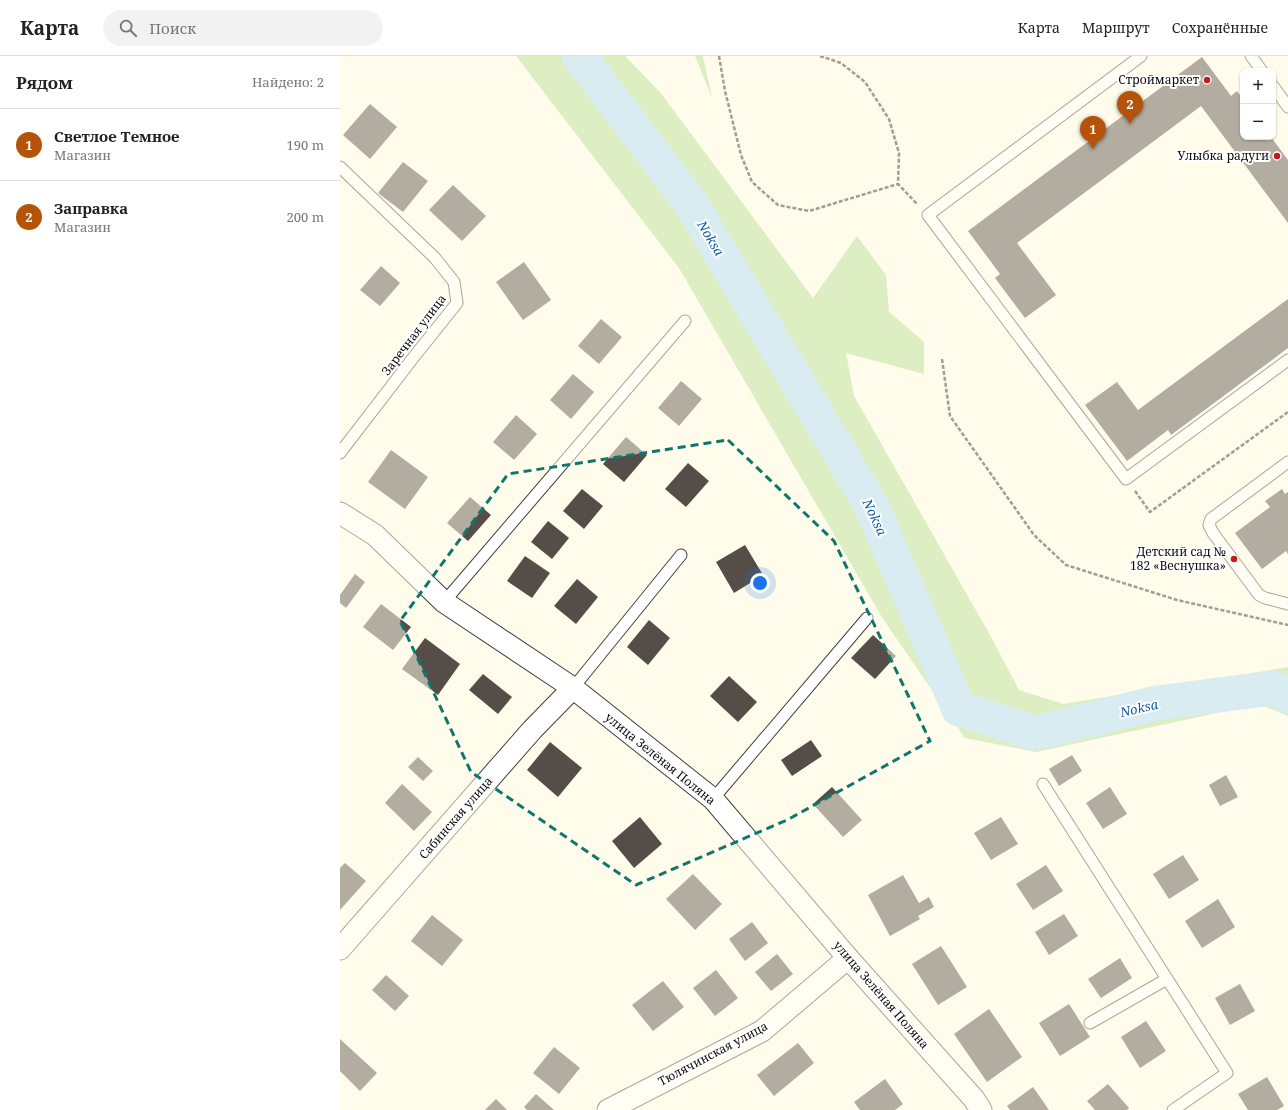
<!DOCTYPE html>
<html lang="ru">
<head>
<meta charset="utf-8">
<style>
  :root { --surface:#fff; --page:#f2f2f2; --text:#222; --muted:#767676; --line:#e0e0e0; --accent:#b45309 }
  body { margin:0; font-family:"Noto Serif",serif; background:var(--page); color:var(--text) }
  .controls { position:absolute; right:12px; top:12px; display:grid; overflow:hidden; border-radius:8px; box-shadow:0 1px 3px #0004 }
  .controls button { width:36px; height:36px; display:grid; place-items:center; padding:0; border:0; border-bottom:1px solid var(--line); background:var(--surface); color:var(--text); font:20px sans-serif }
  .you { position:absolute; left:420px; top:527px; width:14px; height:14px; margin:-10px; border:3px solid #fff; border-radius:50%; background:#1a73e8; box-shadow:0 0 0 6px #1a73e833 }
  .badge { display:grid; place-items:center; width:26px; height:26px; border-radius:50%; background:var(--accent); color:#fff; font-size:13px; font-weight:700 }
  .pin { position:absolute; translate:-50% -33px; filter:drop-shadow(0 1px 2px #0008) }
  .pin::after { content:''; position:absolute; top:21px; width:14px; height:12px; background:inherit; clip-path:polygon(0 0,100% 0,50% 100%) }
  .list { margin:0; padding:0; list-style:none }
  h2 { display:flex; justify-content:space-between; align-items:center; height:52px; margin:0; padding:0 16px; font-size:17px }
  h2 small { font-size:13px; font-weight:400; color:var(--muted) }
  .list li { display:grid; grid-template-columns:26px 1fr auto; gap:12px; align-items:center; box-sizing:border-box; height:72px; padding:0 16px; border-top:1px solid var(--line) }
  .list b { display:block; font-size:15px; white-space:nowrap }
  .list p { margin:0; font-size:13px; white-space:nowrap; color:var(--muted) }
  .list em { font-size:13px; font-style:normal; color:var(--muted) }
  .icon { flex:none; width:22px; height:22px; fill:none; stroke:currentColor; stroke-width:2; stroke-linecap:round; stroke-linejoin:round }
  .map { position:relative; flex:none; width:948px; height:1054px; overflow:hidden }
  header { display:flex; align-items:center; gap:24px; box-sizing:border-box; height:56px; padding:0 20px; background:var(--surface); border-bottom:1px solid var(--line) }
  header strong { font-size:19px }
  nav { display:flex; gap:22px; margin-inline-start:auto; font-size:14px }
  .search { width:280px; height:36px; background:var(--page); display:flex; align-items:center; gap:10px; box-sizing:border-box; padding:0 14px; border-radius:22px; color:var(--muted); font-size:15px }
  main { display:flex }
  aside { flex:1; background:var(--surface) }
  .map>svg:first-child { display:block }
  .forest { fill:#b1dd91 }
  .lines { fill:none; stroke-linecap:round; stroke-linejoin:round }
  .river { stroke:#acdafa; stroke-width:35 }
  .building { fill:#554d48 }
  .service-casing { stroke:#3f3f3f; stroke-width:13 }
  .minor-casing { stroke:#3f3f3f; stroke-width:23 }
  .path { stroke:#2e2e2e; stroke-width:2.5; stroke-dasharray:4 2; stroke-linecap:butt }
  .service { stroke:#fff; stroke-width:11 }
  .minor { stroke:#fff; stroke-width:21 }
  .marked { fill:none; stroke:#0f766e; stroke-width:3; stroke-dasharray:8 5; stroke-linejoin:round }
  .poi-dot { fill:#c51b1e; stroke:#fff; stroke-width:1.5 }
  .labels { text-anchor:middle; stroke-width:4; stroke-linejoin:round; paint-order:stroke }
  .poi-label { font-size:12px; fill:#0c0c0c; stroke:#fff; text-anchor:end }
  .street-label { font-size:12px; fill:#0c0c0c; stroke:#fff }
  .water-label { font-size:13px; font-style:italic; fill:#0e5ea5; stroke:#fff }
</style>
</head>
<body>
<header>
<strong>Карта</strong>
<div class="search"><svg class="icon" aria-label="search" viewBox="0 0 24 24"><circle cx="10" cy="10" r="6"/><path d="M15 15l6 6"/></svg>Поиск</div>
<nav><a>Карта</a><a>Маршрут</a><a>Сохранённые</a></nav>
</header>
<main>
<aside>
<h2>Рядом<small>Найдено: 2</small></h2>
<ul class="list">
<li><span class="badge">1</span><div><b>Светлое Темное</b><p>Магазин</p></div><em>190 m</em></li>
<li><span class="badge">2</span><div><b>Заправка</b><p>Магазин</p></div><em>200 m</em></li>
</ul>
</aside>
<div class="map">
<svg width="948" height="1054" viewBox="0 0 948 1054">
  <rect width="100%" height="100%" fill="#fffceb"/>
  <g class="forest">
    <polygon points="176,0 285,0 320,36 473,242 517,180 546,219 549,256 584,286 584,318 506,297 514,340 650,579 679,634 723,648 948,611 948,660 919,648 696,696 625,682 543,563 339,212"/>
    <polygon points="355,0 363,0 372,42"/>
  </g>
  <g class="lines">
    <polyline class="river" points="239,0 350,146 531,449 619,653 695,677 817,647 933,632 948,640"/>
  </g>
  <g class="building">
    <polygon points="862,1 891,40 897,35 903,43 903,81 931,81 948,104 948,167 861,50 677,187 716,239 685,262 655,222 660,218 628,175"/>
    <polygon points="30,48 57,71 30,103 3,79"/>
    <polygon points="63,106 88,125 63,156 38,137"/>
    <polygon points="113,129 146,160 122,185 89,154"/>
    <polygon points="184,206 211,244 183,264 156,226"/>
    <polygon points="41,210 60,227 40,250 20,234"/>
    <polygon points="948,243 948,292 831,379 828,374 787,405 745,349 777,326 798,354"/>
    <polygon points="261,263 282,281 259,308 238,290"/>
    <polygon points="233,318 254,336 231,363 210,344"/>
    <polygon points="341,325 362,343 339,370 318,352"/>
    <polygon points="176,359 197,378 174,404 153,386"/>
    <polygon points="286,381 307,399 284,426 263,408"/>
    <polygon points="51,394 88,421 65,453 28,426"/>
    <polygon points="348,407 369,425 346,451 325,433"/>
    <polygon points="242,433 263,450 244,473 223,455"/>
    <polygon points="942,433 945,438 948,436 948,498 946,495 922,513 895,477 930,451 925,445"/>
    <polygon points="130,441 151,459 128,485 107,467"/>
    <polygon points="208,465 229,482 212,503 191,486"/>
    <polygon points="405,489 423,519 394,537 376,506"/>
    <polygon points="185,500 210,517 192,542 167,525"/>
    <polygon points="15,518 25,526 6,552 0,547 0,539"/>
    <polygon points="237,523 258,541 236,568 214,550"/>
    <polygon points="41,548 71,571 53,594 23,571"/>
    <polygon points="309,564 330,582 308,609 287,591"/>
    <polygon points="533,579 556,600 535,623 511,602"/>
    <polygon points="85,582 120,608 98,639 62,613"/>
    <polygon points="143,618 172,641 158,658 129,634"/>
    <polygon points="389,620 417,646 398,666 370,640"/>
    <polygon points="471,684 482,700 452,720 441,704"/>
    <polygon points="210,686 242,712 218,741 187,714"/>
    <polygon points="732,699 742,715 719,730 709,713"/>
    <polygon points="78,701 93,715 83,725 68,711"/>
    <polygon points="886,719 898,741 880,750 869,729"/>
    <polygon points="62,728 92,756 74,775 45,747"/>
    <polygon points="492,731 522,764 503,781 473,748"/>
    <polygon points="770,731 787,758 763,773 746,747"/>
    <polygon points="300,761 322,788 294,812 272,785"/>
    <polygon points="661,761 678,788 651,804 634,777"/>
    <polygon points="843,799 859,824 829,843 813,818"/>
    <polygon points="5,807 26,825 0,854 0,812"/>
    <polygon points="706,809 723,835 693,854 676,828"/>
    <polygon points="353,818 382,848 355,874 326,843"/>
    <polygon points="563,819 579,847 589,841 594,851 578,860 580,863 550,880 528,839"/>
    <polygon points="878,843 895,871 862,892 845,865"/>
    <polygon points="724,858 738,880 709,899 695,876"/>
    <polygon points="92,859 123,884 102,910 71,885"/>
    <polygon points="412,866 428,887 405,905 389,883"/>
    <polygon points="601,890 627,931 598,949 572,908"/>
    <polygon points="437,898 453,918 431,935 415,916"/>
    <polygon points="780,902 792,922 761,942 748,923"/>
    <polygon points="376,914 398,942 375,960 353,932"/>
    <polygon points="46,919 69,940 55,955 32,934"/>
    <polygon points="323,925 344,951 313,975 292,949"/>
    <polygon points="900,928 915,955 890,969 875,942"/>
    <polygon points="729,948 750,981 720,1000 699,967"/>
    <polygon points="649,953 682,1001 647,1026 614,978"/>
    <polygon points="806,965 826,995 800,1012 781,981"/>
    <polygon points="0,983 37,1017 20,1035 0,1015"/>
    <polygon points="458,987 474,1007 434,1040 417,1019"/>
    <polygon points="214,991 240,1012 219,1038 193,1017"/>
    <polygon points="927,1021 944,1050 937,1054 908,1054 898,1038"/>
    <polygon points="545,1023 563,1048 555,1054 520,1054 514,1046"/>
    <polygon points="768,1028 789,1052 787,1054 755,1054 747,1045"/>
    <polygon points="693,1031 709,1054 670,1054 667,1050"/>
    <polygon points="196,1038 214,1054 187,1054 184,1051"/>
    <polygon points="156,1043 167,1054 145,1054"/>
  </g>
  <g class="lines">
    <g class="service-casing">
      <g id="service">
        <polyline points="801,0 588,159 786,423 948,304"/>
        <polyline points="911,0 922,15"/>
        <polyline points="933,30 948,51"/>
        <polyline points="0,111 95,202 114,226 117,247 73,302 0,397"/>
        <polyline points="948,406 871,463 869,469 873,477 919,539 925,542 948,548"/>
        <polyline points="104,546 345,265"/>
        <polyline points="233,632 341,499"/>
        <polyline points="703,728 887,1017 833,1054"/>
        <polyline points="373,743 527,562"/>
        <polyline points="750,967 827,923"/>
      </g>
    </g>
    <g class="minor-casing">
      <g id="minor">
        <polyline points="0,457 35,479 104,546 233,632 373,743 508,902 634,1043 641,1054"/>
        <polyline points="0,893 192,674 233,632"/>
        <polyline points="268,1054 422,975 508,902"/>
      </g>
    </g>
    <g class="path">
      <polyline points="379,0 385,35 401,99 412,126 438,149 469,155 558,128"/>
      <polyline points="480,0 501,7 525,26 549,63 559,97 558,128 577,148"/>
      <polyline points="602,303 610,360 694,479 726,509 837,544 948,569"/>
      <polyline points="795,435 810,456 948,356"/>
    </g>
    <use href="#service" class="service"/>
    <use href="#minor" class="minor"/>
  </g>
  <path d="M0 0H948V1054H0ZM388,384L494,485L590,685L447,764L296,829L131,716L60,565L168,418Z" fill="#fffceb" fill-opacity=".55" fill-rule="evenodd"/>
  <path class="marked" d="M388,384L494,485L590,685L447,764L296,829L131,716L60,565L168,418Z"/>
  <g class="poi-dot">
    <circle cx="867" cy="24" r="4"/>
    <circle cx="937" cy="100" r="4"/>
    <circle cx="894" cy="503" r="4"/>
  </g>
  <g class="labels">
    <g class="poi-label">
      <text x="859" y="28">Строймаркет</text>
      <text x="929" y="104">Улыбка радуги</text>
      <text x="886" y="500">Детский сад №<tspan x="886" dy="14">182 «Веснушка»</tspan></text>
    </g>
    <g class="street-label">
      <text transform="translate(74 279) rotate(-53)" y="4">Заречная улица</text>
      <text transform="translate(320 703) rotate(39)" y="4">улица Зелёная Поляна</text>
      <text transform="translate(116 762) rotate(-49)" y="4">Сабинская улица</text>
      <text transform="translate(541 939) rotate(49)" y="4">улица Зелёная Поляна</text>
      <text transform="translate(373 998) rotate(-28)" y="4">Тюлячинская улица</text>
    </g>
    <g class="water-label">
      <text transform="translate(371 182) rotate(59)" y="5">Noksa</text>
      <text transform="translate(535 461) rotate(65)" y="5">Noksa</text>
      <text transform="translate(799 652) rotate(-13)" y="5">Noksa</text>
    </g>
  </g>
</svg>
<div class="controls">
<button>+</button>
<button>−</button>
</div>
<div class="you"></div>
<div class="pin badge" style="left:753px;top:93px">1</div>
<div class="pin badge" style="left:790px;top:68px">2</div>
</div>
</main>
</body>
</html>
